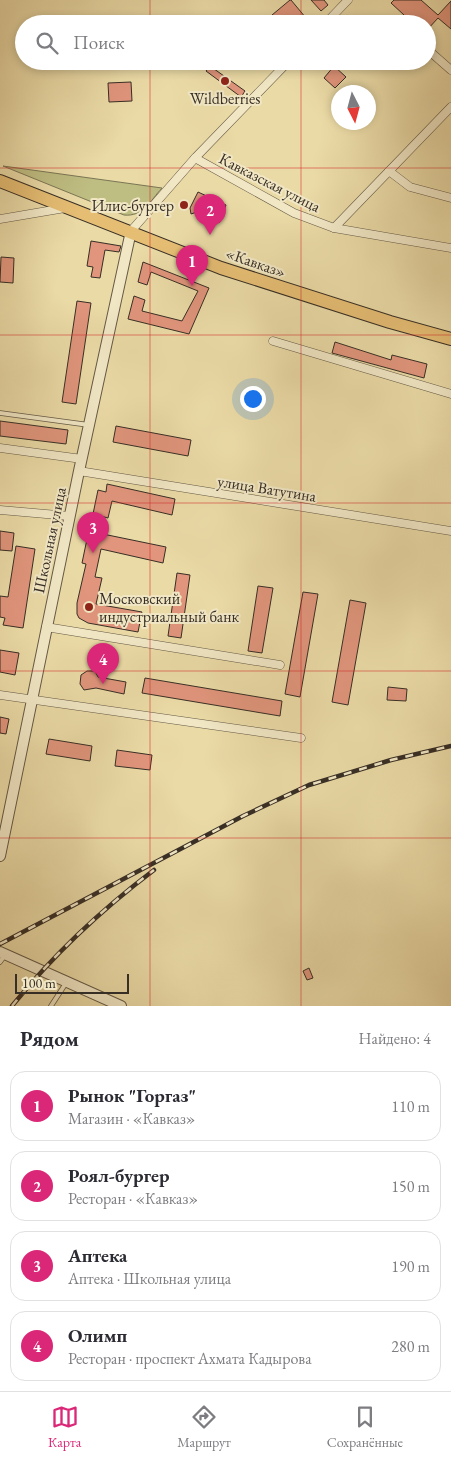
<!DOCTYPE html>
<html lang="ru">
<head>
<meta charset="utf-8">
<style>
  :root { --surface:#fff; --page:#f2f2f3; --text:#2b2b33; --muted:#7c7c81; --line:#e1e1e2; --accent:#db2777 }
  body { margin:0; font-family:"EB Garamond",serif; background:var(--page); color:var(--text) }
  .compass { position:absolute; left:331px; top:85px; width:45px; height:45px; border-radius:50%; background:var(--surface); box-shadow:0 2px 8px #0003; rotate:174deg }
  .scale { position:absolute; left:15px; bottom:12px; width:114px; box-sizing:border-box; padding-left:5px; border:2px solid #372e25; border-top:0; font-size:14px; line-height:18px; white-space:nowrap; color:#372e25; -webkit-text-stroke:4px #f1e7c5; paint-order:stroke }
  .you { position:absolute; left:252px; top:398px; width:18px; height:18px; margin:-12px; border:4px solid #fff; border-radius:50%; background:#1a73e8; box-shadow:0 0 0 8px #1a73e833 }
  .badge { display:grid; place-items:center; width:32px; height:32px; border-radius:50%; background:var(--accent); color:#fff; font-size:16px; font-weight:700 }
  .pin { position:absolute; translate:-50% -41px; filter:drop-shadow(0 1px 2px #0008) }
  .pin::after { content:''; position:absolute; top:26px; width:18px; height:15px; background:inherit; clip-path:polygon(0 0,100% 0,50% 100%) }
  .list { margin:0; padding:0; list-style:none }
  h2 { display:flex; justify-content:space-between; align-items:center; height:65px; margin:0; padding:0 20px; font-size:21px }
  h2 small { font-size:16px; font-weight:400; color:var(--muted) }
  .list li { display:grid; grid-template-columns:32px 1fr auto; gap:15px; align-items:center; box-sizing:border-box; height:70px; margin:0 10px 10px; padding:0 10px; border:1px solid var(--line); border-radius:15px }
  .list b { display:block; font-size:19px; white-space:nowrap }
  .list p { margin:0; font-size:16px; white-space:nowrap; color:var(--muted) }
  .list em { font-size:16px; font-style:normal; color:var(--muted) }
  .icon { flex:none; width:28px; height:28px; fill:none; stroke:currentColor; stroke-width:2; stroke-linecap:round; stroke-linejoin:round }
  .map { position:relative; flex:none; width:451px; height:1006px; overflow:hidden }
  .search { position:absolute; background:var(--surface); box-shadow:0 2px 8px #0003; left:15px; right:15px; top:15px; height:55px; display:flex; align-items:center; gap:12px; box-sizing:border-box; padding:0 18px; border-radius:28px; color:var(--muted); font-size:19px }
  .sheet { height:385px; background:var(--surface) }
  nav { display:flex; justify-content:space-around; align-items:center; box-sizing:border-box; height:70px; border-top:1px solid var(--line); background:var(--surface); font-size:14px; color:var(--muted) }
  nav a { display:grid; justify-items:center; gap:2px }
  nav .on { color:var(--accent) }
  .map>svg:first-child { display:block }
  .green { fill:#bebd82; stroke:#7a7654 }
  .building { fill:#e0957c; stroke:#372e25 }
  .lines { fill:none; stroke-linecap:round; stroke-linejoin:round }
  .service-casing { stroke:#645945; stroke-width:5.5 }
  .minor-casing { stroke:#645945; stroke-width:9 }
  .tertiary-casing { stroke:#645945; stroke-width:12 }
  .primary-casing { stroke:#372e25; stroke-width:14 }
  .service { stroke:#f1e7c5; stroke-width:4 }
  .minor { stroke:#f1e7c5; stroke-width:8 }
  .tertiary { stroke:#f1e7c5; stroke-width:10 }
  .primary { stroke:#e5bd73; stroke-width:12 }
  .rail-casing { stroke:#372e25; stroke-width:4.5 }
  .rail { stroke:#f1e7c5; stroke-width:2.5; stroke-dasharray:8; stroke-linecap:butt }
  .grid { fill:none; stroke:#d62828; stroke-width:1; stroke-opacity:0.55 }
  .poi-dot { fill:#8f2418; stroke:#f1e7c5; stroke-width:2 }
  .labels { text-anchor:middle; stroke-width:4; stroke-linejoin:round; paint-order:stroke }
  .poi-label { font-size:16px; fill:#372e25; stroke:#f1e7c5 }
  .street-label { font-size:16px; fill:#372e25; stroke:#f1e7c5 }
</style>
</head>
<body>
<div class="map">
<svg width="451" height="1006" viewBox="0 0 451 1006">
  <rect width="100%" height="100%" fill="#eadaa6"/>
  <filter id="stains"><feTurbulence type="fractalNoise" baseFrequency=".004" numOctaves="4"/><feColorMatrix values="0 0 0 0 .2 0 0 0 0 .09 0 0 0 0 .02 0 0 0 .5 -.17"/></filter>
  <radialGradient id="worn" r=".72"><stop offset=".6" stop-color="#630" stop-opacity="0"/><stop offset="1" stop-color="#630" stop-opacity=".3"/></radialGradient>
  <path class="green" d="M3,166L162,188C150,201 143,217 124,215Z"/>
  <g class="building">
    <polygon points="290,0 291,0 311,24 299,24 294,18 287,24 279,24 272,15"/>
    <polygon points="311,0 324,0 328,5 321,11"/>
    <polygon points="394,0 421,0 438,15 451,1 451,29 438,18 427,30 427,24 410,24 403,17 404,15 391,3"/>
    <polygon points="210,66 245,91 241,97 206,71"/>
    <polygon points="334,66 346,77 335,88 324,78"/>
    <polygon points="131,82 132,101 109,102 108,83"/>
    <polygon points="198,192 226,205 220,222 214,224 212,218 197,212 191,214 190,208"/>
    <polygon points="91,241 121,246 119,252 105,250 100,278 91,277 93,267 87,266"/>
    <polygon points="1,257 14,258 13,283 0,282"/>
    <polygon points="143,262 209,288 189,334 128,319 134,296 145,300 142,311 182,321 198,291 151,272 147,285 138,282"/>
    <polygon points="77,301 91,303 76,404 62,402"/>
    <polygon points="335,342 391,360 392,355 427,364 424,378 332,353"/>
    <polygon points="0,421 68,430 66,444 0,436"/>
    <polygon points="116,426 191,440 188,456 113,442"/>
    <polygon points="107,484 175,499 172,515 112,501 108,518 93,514 98,490 106,492"/>
    <polygon points="0,531 14,533 12,551 0,550"/>
    <polygon points="98,533 166,547 163,563 101,549 95,577 102,578 96,604 142,612 138,632 88,623 79,618 77,614 77,603 86,564 82,563 87,539 96,541"/>
    <polygon points="16,546 35,549 23,628 3,625 5,618 0,617 0,596 8,597"/>
    <polygon points="177,573 190,575 181,638 168,636"/>
    <polygon points="258,586 273,588 262,653 248,651"/>
    <polygon points="303,592 318,594 300,697 285,694"/>
    <polygon points="350,600 366,603 348,705 332,702"/>
    <polygon points="0,650 19,653 15,675 0,672"/>
    <polygon points="87,671 95,671 98,677 126,682 124,694 96,688 84,690 80,684 81,675"/>
    <polygon points="145,678 282,701 280,716 142,693"/>
    <polygon points="388,687 407,689 406,701 387,700"/>
    <polygon points="0,717 9,719 6,734 0,733"/>
    <polygon points="49,739 92,746 90,761 46,754"/>
    <polygon points="117,750 152,755 150,770 115,766"/>
    <polygon points="309,968 313,978 307,980 303,971"/>
  </g>
  <g class="lines">
    <g class="service-casing">
      <g id="service">
        <polyline points="0,413 89,425"/>
        <polyline points="0,962 5,955"/>
        <polyline points="51,1006 66,983"/>
      </g>
    </g>
    <g class="minor-casing">
      <g id="minor">
        <polyline points="396,22 398,24"/>
        <polyline points="325,24 348,0"/>
        <polyline points="427,49 451,70"/>
        <polyline points="195,158 294,213 334,228 451,248"/>
        <polyline points="389,171 410,187 451,198"/>
        <polyline points="0,219 65,208"/>
        <polyline points="334,228 451,107"/>
        <polyline points="131,231 195,158 289,61"/>
        <polyline points="273,341 451,394"/>
        <polyline points="0,448 82,459"/>
        <polyline points="79,471 451,531"/>
        <polyline points="0,510 69,516"/>
        <polyline points="46,627 280,665"/>
        <polyline points="0,695 301,738"/>
      </g>
    </g>
    <g class="tertiary-casing">
      <g id="tertiary">
        <polyline points="0,856 79,471 131,231"/>
        <polyline points="0,952 121,1006"/>
      </g>
    </g>
    <g class="primary-casing">
      <polyline id="primary" points="0,181 221,268 390,322 451,339"/>
    </g>
    <use href="#service" class="service"/>
    <use href="#minor" class="minor"/>
    <use href="#tertiary" class="tertiary"/>
    <use href="#primary" class="primary"/>
    <g class="rail-casing">
      <g id="rail">
        <polyline points="0,944 243,816 309,785 391,760 451,746"/>
        <path d="M12,1006C54,954 101,910 154,870"/>
      </g>
    </g>
    <use href="#rail" class="rail"/>
  </g>
  <path class="grid" d="M150,0V24M301,0V24M150,61V1006M301,61V1006M0,168H451M0,335H451M0,503H451M0,671H451M0,838H451"/>
  <g class="poi-dot">
    <circle cx="225" cy="81" r="5"/>
    <circle cx="184" cy="205" r="5"/>
    <circle cx="89" cy="607" r="5"/>
  </g>
  <g class="labels">
    <g class="poi-label">
      <text x="225" y="104">Wildberries</text>
      <text x="174" y="211" text-anchor="end">Илис-бургер</text>
      <text x="99" y="604" text-anchor="start">Московский<tspan x="99" dy="18">индустриальный банк</tspan></text>
    </g>
    <g class="street-label">
      <text transform="translate(270 182) rotate(27)" y="6">Кавказская улица</text>
      <text transform="translate(256 262) rotate(19)" y="6">«Кавказ»</text>
      <text transform="translate(267 488) rotate(9)" y="6">улица Ватутина</text>
      <text transform="translate(49 540) rotate(-78)" y="6">Школьная улица</text>
    </g>
  </g>
  <rect width="100%" height="100%" filter="url(#stains)"/>
  <rect width="100%" height="100%" fill="url(#worn)"/>
</svg>
<svg class="compass" viewBox="-18 -18 36 36"><path d="M0-13l5 13h-10z" fill="#e53935"/><path d="M0 13l5-13h-10z" fill="#7c7c81"/></svg>
<div class="scale">100 m</div>
<div class="you"></div>
<div class="pin badge" style="left:192px;top:286px">1</div>
<div class="pin badge" style="left:210px;top:235px">2</div>
<div class="pin badge" style="left:93px;top:553px">3</div>
<div class="pin badge" style="left:103px;top:684px">4</div>
<div class="search"><svg class="icon" aria-label="search" viewBox="0 0 24 24"><circle cx="10" cy="10" r="6"/><path d="M15 15l6 6"/></svg>Поиск</div>
</div>
<section class="sheet">
<h2>Рядом<small>Найдено: 4</small></h2>
<ul class="list">
<li><span class="badge">1</span><div><b>Рынок &quot;Горгаз&quot;</b><p>Магазин · «Кавказ»</p></div><em>110 m</em></li>
<li><span class="badge">2</span><div><b>Роял-бургер</b><p>Ресторан · «Кавказ»</p></div><em>150 m</em></li>
<li><span class="badge">3</span><div><b>Аптека</b><p>Аптека · Школьная улица</p></div><em>190 m</em></li>
<li><span class="badge">4</span><div><b>Олимп</b><p>Ресторан · проспект Ахмата Кадырова</p></div><em>280 m</em></li>
</ul>
</section>
<nav>
<a class="on"><svg class="icon" aria-label="map" viewBox="0 0 24 24"><path d="M3 6l6-2 6 2 6-2v14l-6 2-6-2-6 2zM9 4v14M15 6v14"/></svg>Карта</a>
<a><svg class="icon" aria-label="directions" viewBox="0 0 24 24"><path d="M12 3l9 9-9 9-9-9zM9 14v-3h6M13 9l2 2-2 2"/></svg>Маршрут</a>
<a><svg class="icon" aria-label="saved" viewBox="0 0 24 24"><path d="M7 4h10v16l-5-4-5 4z"/></svg>Сохранённые</a>
</nav>
</body>
</html>
